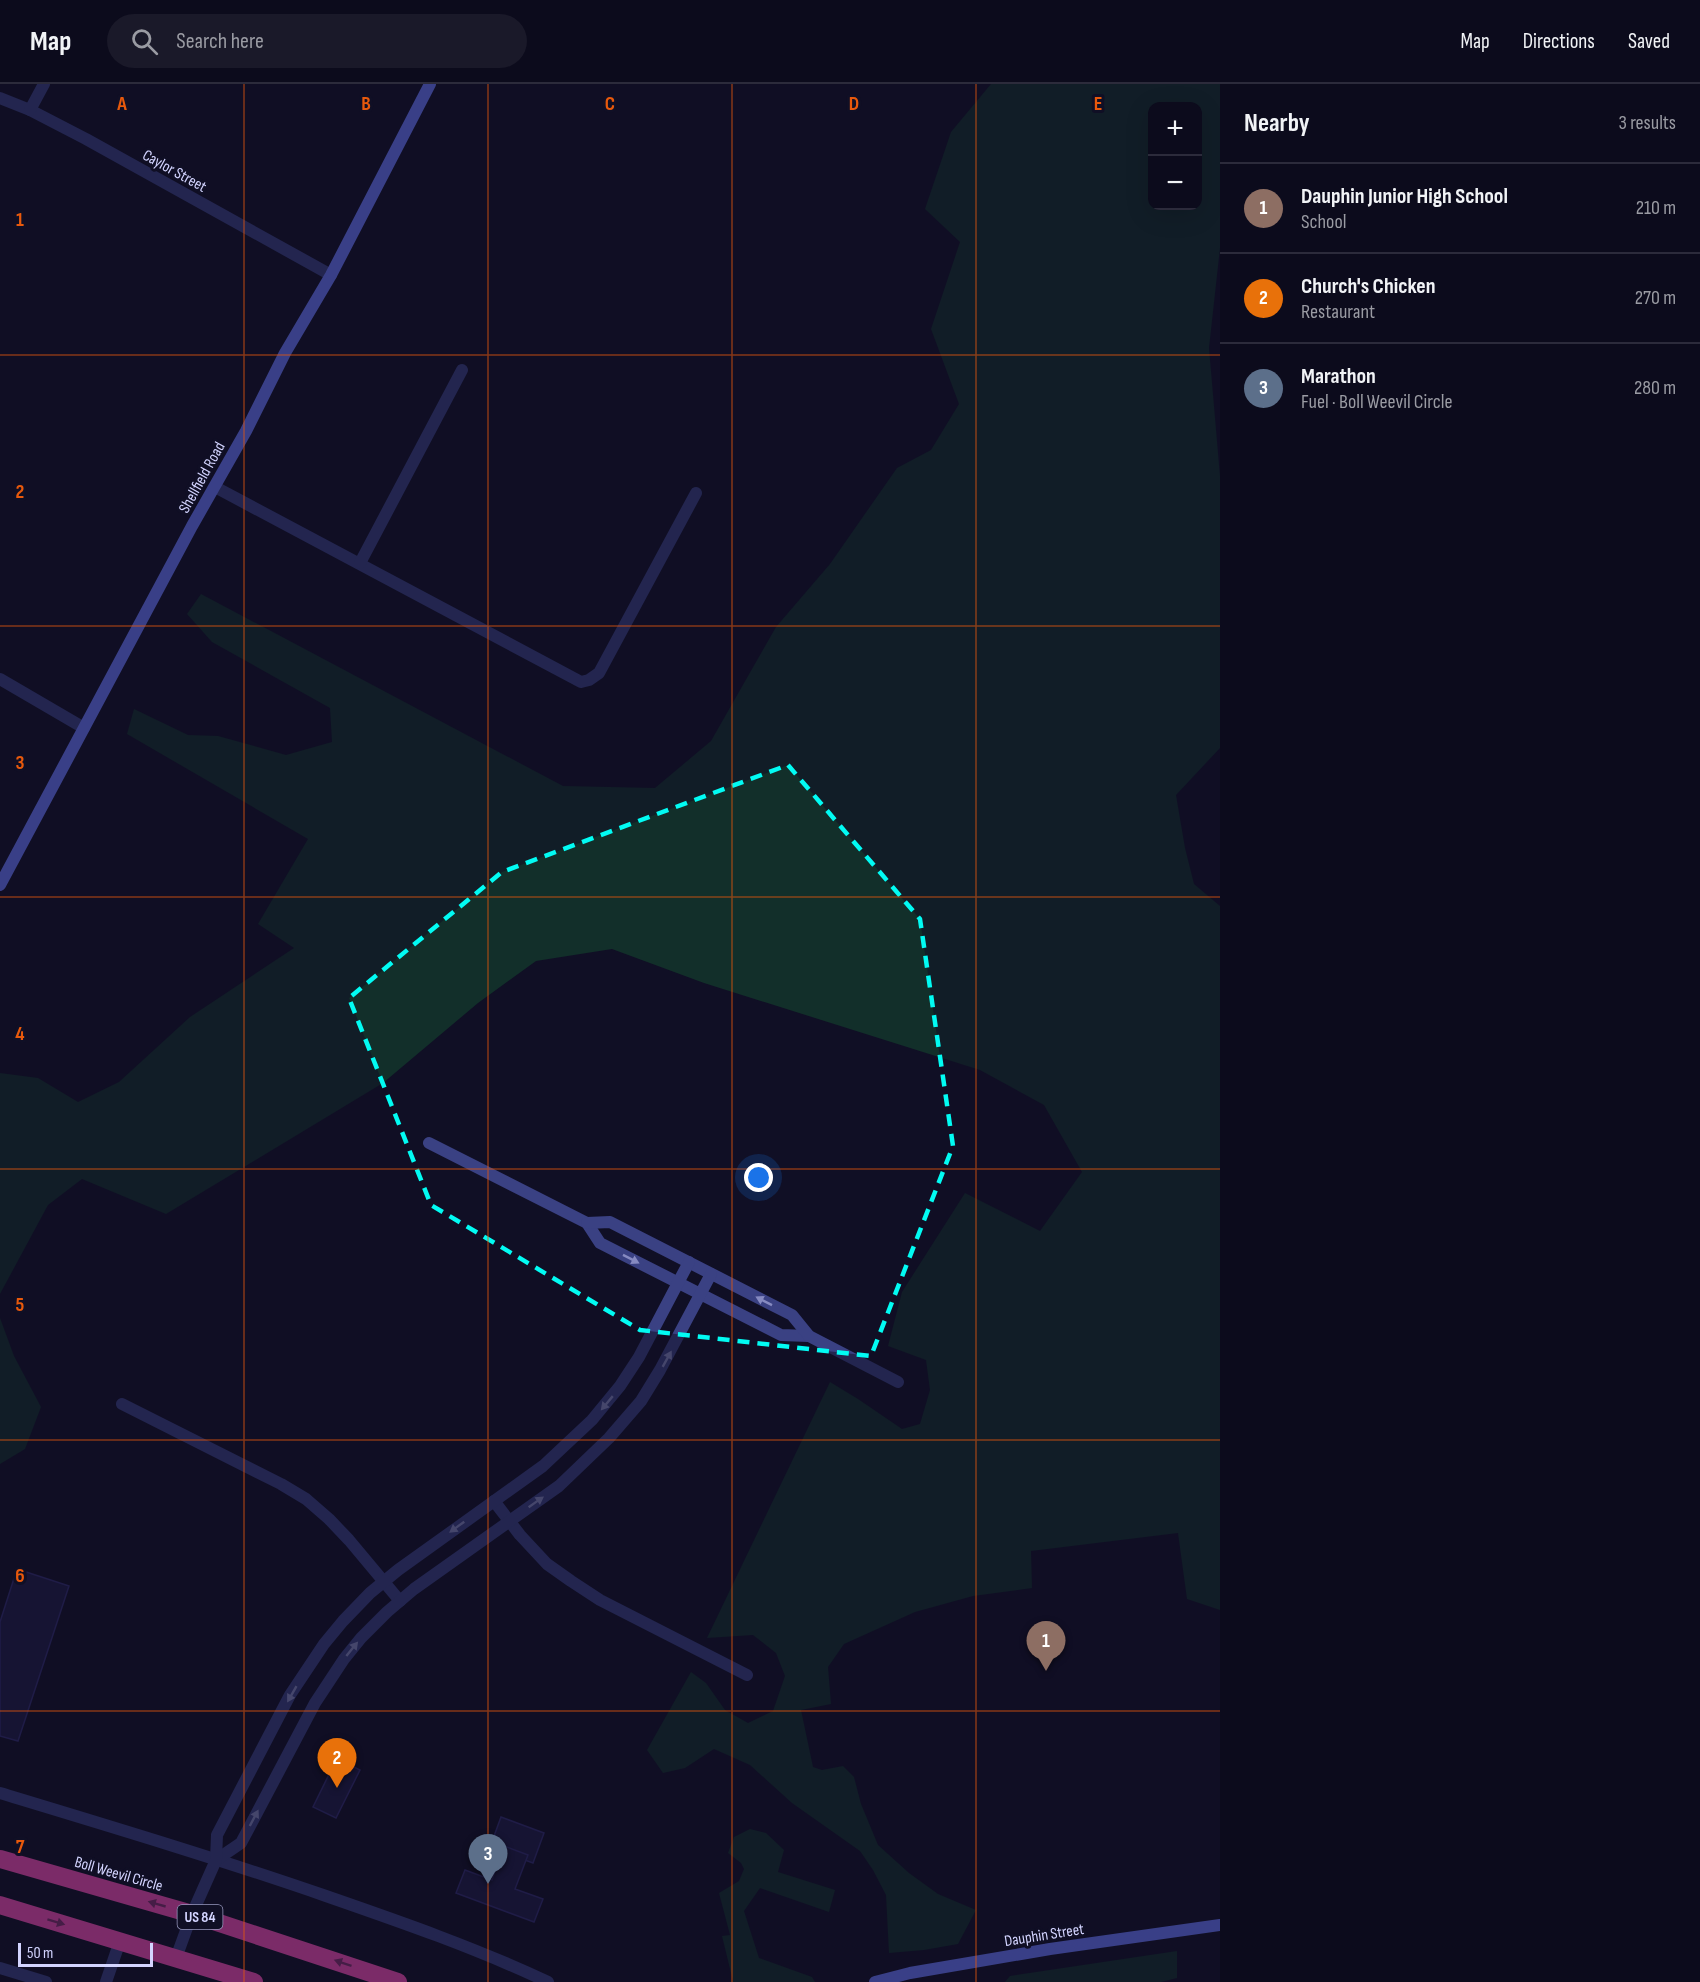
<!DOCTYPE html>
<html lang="en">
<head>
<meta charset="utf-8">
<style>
  :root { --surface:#0c0b1c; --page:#1a1929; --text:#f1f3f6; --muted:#9a9ba3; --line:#2c2b3b; --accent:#b45309 }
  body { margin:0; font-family:"Sofia Sans Condensed",sans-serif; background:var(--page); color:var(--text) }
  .controls { position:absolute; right:18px; top:18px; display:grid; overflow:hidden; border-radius:12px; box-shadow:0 6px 24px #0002 }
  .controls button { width:54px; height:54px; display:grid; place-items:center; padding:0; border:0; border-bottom:2px solid var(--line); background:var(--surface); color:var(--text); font:30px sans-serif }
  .scale { position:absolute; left:18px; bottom:15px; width:135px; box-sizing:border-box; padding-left:6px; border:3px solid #d3d4ff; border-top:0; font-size:16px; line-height:21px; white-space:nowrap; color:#d3d4ff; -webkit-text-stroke:4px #100f25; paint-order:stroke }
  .you { position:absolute; left:759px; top:1094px; width:21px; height:21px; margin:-15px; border:4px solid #fff; border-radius:50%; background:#1a73e8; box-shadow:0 0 0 9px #1a73e833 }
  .badge { display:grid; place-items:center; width:39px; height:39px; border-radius:50%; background:var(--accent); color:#fff; font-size:20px; font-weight:700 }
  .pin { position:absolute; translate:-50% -50px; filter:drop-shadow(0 2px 3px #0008) }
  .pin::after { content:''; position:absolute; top:32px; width:21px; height:18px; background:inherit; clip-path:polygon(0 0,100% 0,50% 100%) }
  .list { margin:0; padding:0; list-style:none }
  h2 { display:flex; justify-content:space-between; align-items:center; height:78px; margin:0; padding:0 24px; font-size:26px }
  h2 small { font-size:20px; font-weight:400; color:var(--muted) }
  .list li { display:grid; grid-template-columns:39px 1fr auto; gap:18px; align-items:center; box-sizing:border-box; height:90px; padding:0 24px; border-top:2px solid var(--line) }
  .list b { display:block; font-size:22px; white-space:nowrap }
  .list p { margin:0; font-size:20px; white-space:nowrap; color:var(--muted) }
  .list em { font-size:20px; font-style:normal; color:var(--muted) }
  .icon { flex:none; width:33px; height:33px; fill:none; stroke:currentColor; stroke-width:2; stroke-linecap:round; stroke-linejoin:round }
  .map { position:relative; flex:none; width:1220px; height:1898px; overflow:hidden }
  header { display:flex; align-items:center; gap:36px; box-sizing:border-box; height:84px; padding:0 30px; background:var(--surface); border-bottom:2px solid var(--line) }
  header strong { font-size:28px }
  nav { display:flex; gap:33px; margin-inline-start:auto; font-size:21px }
  .search { width:420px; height:54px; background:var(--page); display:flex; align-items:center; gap:15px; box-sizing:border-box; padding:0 21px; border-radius:33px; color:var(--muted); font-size:22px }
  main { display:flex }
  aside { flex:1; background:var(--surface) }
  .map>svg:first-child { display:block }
  .green { fill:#122f2a; fill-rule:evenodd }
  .building { fill:#1e1b46; stroke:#322d71; stroke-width:1.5 }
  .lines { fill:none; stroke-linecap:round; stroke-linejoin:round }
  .street { stroke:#3a4183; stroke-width:12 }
  .secondary { stroke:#6b7bfe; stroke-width:12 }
  .highway { stroke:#fd4fba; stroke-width:18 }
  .oneway { fill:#868ac1 }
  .oneway2 { fill:#862f70 }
  .marked { fill:none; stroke:#02fbf3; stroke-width:4.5; stroke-dasharray:12 8; stroke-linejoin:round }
  .grid { fill:none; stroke:#e8590c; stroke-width:1.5; stroke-opacity:0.55 }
  .labels { text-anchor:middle; stroke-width:6; stroke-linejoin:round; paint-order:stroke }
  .shield { fill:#100f25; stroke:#9899be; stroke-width:1.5 }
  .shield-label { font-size:15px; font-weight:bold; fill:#d3d4ff }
  .street-label { font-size:16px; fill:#d3d4ff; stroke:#100f25 }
  .grid-label { font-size:20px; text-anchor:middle; font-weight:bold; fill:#e8590c; stroke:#100f25; stroke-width:6; stroke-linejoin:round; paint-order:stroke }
</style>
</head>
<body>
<header>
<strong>Map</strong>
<div class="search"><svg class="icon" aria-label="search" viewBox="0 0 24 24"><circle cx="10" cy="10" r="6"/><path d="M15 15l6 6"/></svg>Search here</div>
<nav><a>Map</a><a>Directions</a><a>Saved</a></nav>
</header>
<main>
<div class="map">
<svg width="1220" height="1898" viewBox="0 0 1220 1898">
  <rect width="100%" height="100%" fill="#100f25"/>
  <g class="green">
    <path d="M991,0H1220V164L1209,264L1220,392V664L1176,711L1185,764L1194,800L1220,822V1526L1187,1515L1178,1449L1031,1467L1032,1504L973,1512L915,1528L844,1560L828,1583L831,1620L801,1626L813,1683L822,1686L843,1682L854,1693L861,1720L878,1761L909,1789L938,1810L976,1826L958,1860L924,1866L889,1869L886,1811L873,1786L860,1767L792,1719L750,1681L714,1665L685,1684L663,1689L647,1666L691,1588L706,1599L725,1626L748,1639L773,1627L785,1592L776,1569L753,1551L707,1554L830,1298L858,1315L902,1345L920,1340L930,1306L926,1276L888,1262L902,1208L965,1109L1040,1147L1082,1088L1044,1021L980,986L704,899L612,865L536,877L478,919L383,999L166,1130L82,1095L48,1121L0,1210V989L38,994L78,1018L119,998L190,933L294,864L258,840L308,755L127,650L134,625L188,651L218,652L286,671L332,658L330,624L212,558L187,530L201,510L563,702L655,704L711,657L776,543L830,480L897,384L931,366L959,320L931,245L960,158L925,125L951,48ZM1152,22H1198V122H1152Z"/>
    <polygon points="0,1234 14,1272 41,1323 25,1365 0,1380"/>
    <polygon points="750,1745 766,1749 784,1766 778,1788 835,1806 829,1828 760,1804 744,1827 759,1874 812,1893 815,1898 732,1898 733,1897 722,1852 730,1851 719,1809 739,1797 744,1785 741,1779 728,1769 734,1753"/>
    <polygon points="1177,1867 1177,1894 1161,1898 1005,1898 1010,1892"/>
  </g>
  <g class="building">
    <polygon points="17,1485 69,1502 18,1657 0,1652 0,1538"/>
    <polygon points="337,1674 360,1686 336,1734 313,1723"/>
    <polygon points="501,1733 544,1749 533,1779 490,1763"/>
    <polygon points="504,1762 528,1771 515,1805 543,1815 534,1838 456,1809 465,1786 492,1796"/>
  </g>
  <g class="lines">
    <g class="street">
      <polyline points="0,14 30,26 86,55 331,191"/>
      <polyline points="30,26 44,0"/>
      <polyline points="215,403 581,598 589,596 599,589 696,409"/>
      <polyline points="360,479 462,286"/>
      <polyline points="0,595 84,644"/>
      <polyline points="429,1059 587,1139 600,1159 781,1251 809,1252"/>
      <polyline points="587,1139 610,1138 792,1231 809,1252 898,1298"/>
      <polyline points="122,1320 281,1400 306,1415 329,1435 349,1456 400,1517"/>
      <polyline points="494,1417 520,1451 547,1480 571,1497 600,1516 747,1591"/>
      <path d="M0,1709C109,1742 219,1775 326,1812C401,1838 476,1864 548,1898"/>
      <polyline points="216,1776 241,1759 315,1619 344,1575 361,1554 387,1528 414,1505 559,1402 609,1354 641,1317 660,1286 711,1190"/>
      <polyline points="176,1874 192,1830 216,1776 217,1751 290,1611 324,1560 343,1537 370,1509 398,1486 543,1382 592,1336 620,1302 639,1273 689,1178"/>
      <polyline points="0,1884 46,1898"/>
      <polyline points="106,1898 120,1857"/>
    </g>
    <g class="secondary">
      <polyline points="0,801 192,442 246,347 285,269 331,191 430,0"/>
      <polyline points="875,1898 910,1889 1050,1865 1220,1841"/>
    </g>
    <g class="highway">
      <polyline points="0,1775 192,1830 398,1898"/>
      <polyline points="0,1821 254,1898"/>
    </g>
  </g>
  <defs><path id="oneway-solid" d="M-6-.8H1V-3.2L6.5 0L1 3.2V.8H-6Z" transform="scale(1.5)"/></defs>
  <g class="oneway">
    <use href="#oneway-solid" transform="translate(631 1175) rotate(27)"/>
    <use href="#oneway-solid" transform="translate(764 1217) rotate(-153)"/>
    <use href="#oneway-solid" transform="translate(667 1275) rotate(-61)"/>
    <use href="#oneway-solid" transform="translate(607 1319) rotate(130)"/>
    <use href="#oneway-solid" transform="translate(536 1418) rotate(-35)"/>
    <use href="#oneway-solid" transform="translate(457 1443) rotate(144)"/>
    <use href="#oneway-solid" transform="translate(352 1565) rotate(-51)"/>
    <use href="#oneway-solid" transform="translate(292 1610) rotate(120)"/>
    <use href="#oneway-solid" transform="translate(254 1734) rotate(-62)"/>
  </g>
  <g class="oneway2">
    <use href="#oneway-solid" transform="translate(157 1820) rotate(-164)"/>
    <use href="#oneway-solid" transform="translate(56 1838) rotate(17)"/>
    <use href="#oneway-solid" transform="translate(343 1879) rotate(-161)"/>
  </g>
  <path d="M0 0H1220V1898H0ZM788,681L920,835L953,1062L871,1272L640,1246L431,1121L349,914L502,788Z" fill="#100f25" fill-opacity=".55" fill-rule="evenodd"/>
  <path class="marked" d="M788,681L920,835L953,1062L871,1272L640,1246L431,1121L349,914L502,788Z"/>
  <path class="grid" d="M244,0V1898M488,0V1898M732,0V1898M976,0V1898M0,271H1220M0,542H1220M0,813H1220M0,1085H1220M0,1356H1220M0,1627H1220"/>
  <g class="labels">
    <rect class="shield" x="177.5" y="1821" width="45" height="24" rx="4.5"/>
    <g class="shield-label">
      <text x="200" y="1838">US 84</text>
    </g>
    <g class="street-label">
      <text transform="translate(175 86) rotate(29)" y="6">Caylor Street</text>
      <text transform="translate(201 393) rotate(-61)" y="6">Shellfield Road</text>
      <text transform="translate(119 1789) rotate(16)" y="6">Boll Weevil Circle</text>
      <text transform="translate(1044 1850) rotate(-9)" y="6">Dauphin Street</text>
    </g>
  </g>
  <g class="grid-label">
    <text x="122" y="26">A</text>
    <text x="366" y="26">B</text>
    <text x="610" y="26">C</text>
    <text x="854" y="26">D</text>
    <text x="1098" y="26">E</text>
    <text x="20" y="142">1</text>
    <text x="20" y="414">2</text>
    <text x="20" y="685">3</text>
    <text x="20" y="956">4</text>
    <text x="20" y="1227">5</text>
    <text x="20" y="1498">6</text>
    <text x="20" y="1769">7</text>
  </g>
</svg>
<div class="controls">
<button>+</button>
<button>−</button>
</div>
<div class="scale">50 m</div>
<div class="you"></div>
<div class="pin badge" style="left:1046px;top:1587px;background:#8d6e63">1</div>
<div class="pin badge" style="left:337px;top:1704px;background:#e8710a">2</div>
<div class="pin badge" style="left:488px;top:1800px;background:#5c6f8a">3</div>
</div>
<aside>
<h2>Nearby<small>3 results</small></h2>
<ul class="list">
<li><span class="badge" style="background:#8d6e63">1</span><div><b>Dauphin Junior High School</b><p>School</p></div><em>210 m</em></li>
<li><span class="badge" style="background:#e8710a">2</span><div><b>Church's Chicken</b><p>Restaurant</p></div><em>270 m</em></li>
<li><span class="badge" style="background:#5c6f8a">3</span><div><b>Marathon</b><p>Fuel · Boll Weevil Circle</p></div><em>280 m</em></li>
</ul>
</aside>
</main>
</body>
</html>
